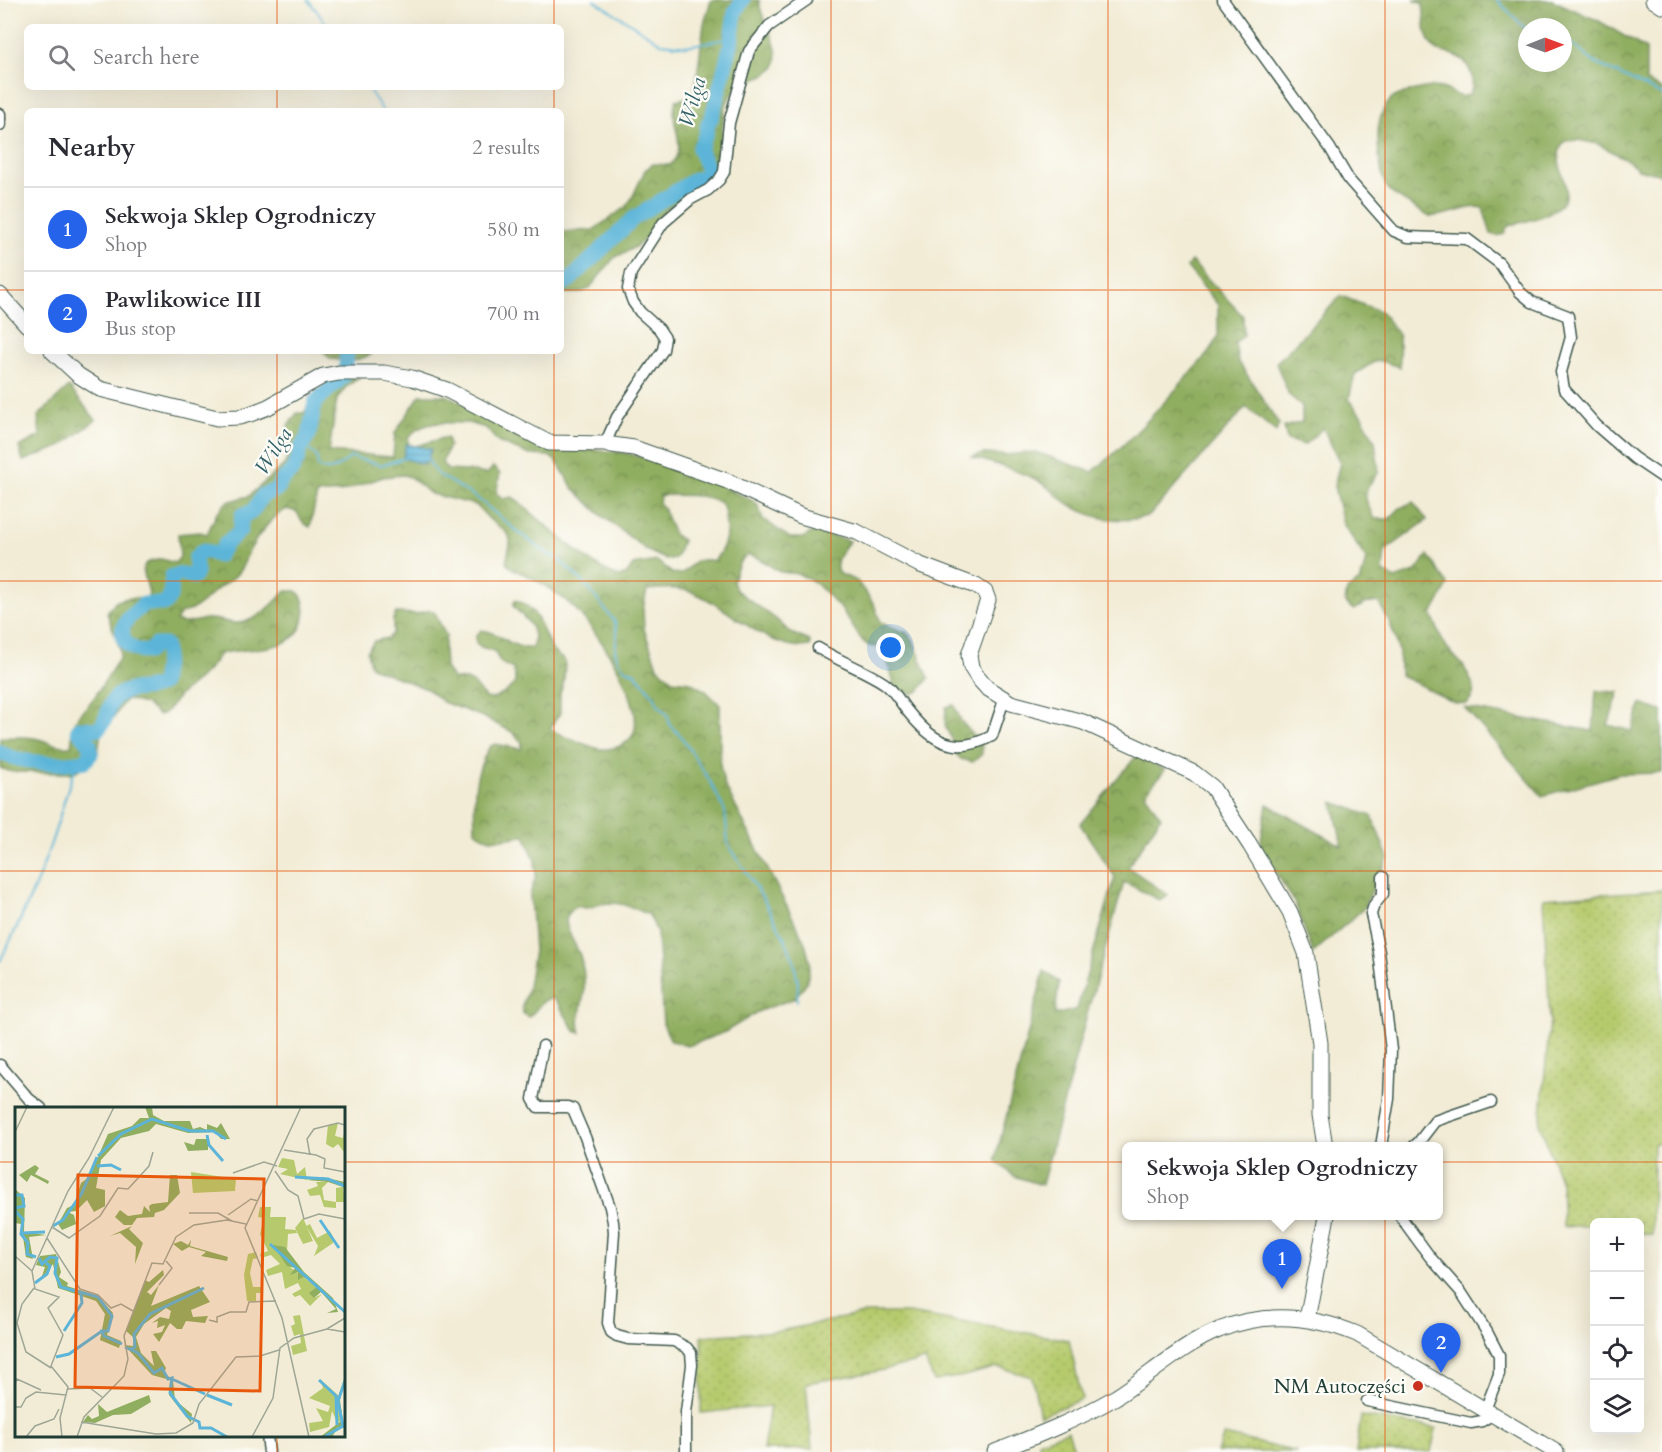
<!DOCTYPE html>
<html lang="en">
<head>
<meta charset="utf-8">
<style>
  :root { --surface:#fff; --page:#f7f7f7; --text:#2b2b33; --muted:#7c7c81; --line:#e1e1e2; --accent:#2563eb }
  body { margin:0; font-family:Cardo,serif; background:var(--page); color:var(--text) }
  .controls { position:absolute; right:18px; bottom:18px; display:grid; overflow:hidden; border-radius:9px; box-shadow:0 6px 24px #0002 }
  .controls button { width:54px; height:54px; display:grid; place-items:center; padding:0; border:0; border-bottom:2px solid var(--line); background:var(--surface); color:var(--text); font:30px sans-serif }
  .compass { position:absolute; left:1518px; top:18px; width:54px; height:54px; border-radius:50%; background:var(--surface); box-shadow:0 6px 24px #0002; rotate:89deg }
  .you { position:absolute; left:891px; top:648px; width:21px; height:21px; margin:-15px; border:4px solid #fff; border-radius:50%; background:#1a73e8; box-shadow:0 0 0 9px #1a73e833 }
  .badge { display:grid; place-items:center; width:39px; height:39px; border-radius:50%; background:var(--accent); color:#fff; font-size:20px; font-weight:700 }
  .pin { position:absolute; translate:-50% -50px; filter:drop-shadow(0 2px 3px #0008) }
  .pin::after { content:''; position:absolute; top:32px; width:21px; height:18px; background:inherit; clip-path:polygon(0 0,100% 0,50% 100%) }
  .popup { position:absolute; left:1122px; top:1142px; width:321px; height:78px; box-sizing:border-box; display:grid; place-content:center; border-radius:9px; background:var(--surface); filter:drop-shadow(0 2px 4px #0005); font-size:20px; white-space:nowrap; color:var(--muted) }
  .popup b { font-size:22px; color:var(--text) }
  .popup::after { content:''; position:absolute; left:50%; top:100%; margin-left:-12px; border:12px solid transparent; border-top-color:var(--surface) }
  .list { margin:0; padding:0; list-style:none }
  h2 { display:flex; justify-content:space-between; align-items:center; height:78px; margin:0; padding:0 24px; font-size:26px }
  h2 small { font-size:20px; font-weight:400; color:var(--muted) }
  .list li { display:grid; grid-template-columns:39px 1fr auto; gap:18px; align-items:center; box-sizing:border-box; height:84px; padding:0 24px; border-top:2px solid var(--line) }
  .list b { display:block; font-size:22px; white-space:nowrap }
  .list p { margin:0; font-size:20px; white-space:nowrap; color:var(--muted) }
  .list em { font-size:20px; font-style:normal; color:var(--muted) }
  .icon { flex:none; width:33px; height:33px; fill:none; stroke:currentColor; stroke-width:2; stroke-linecap:round; stroke-linejoin:round }
  .map { position:relative; flex:none; width:1662px; height:1452px; overflow:hidden }
  .search { position:absolute; background:var(--surface); box-shadow:0 6px 24px #0002; left:24px; top:24px; width:540px; height:66px; display:flex; align-items:center; gap:15px; box-sizing:border-box; padding:0 21px; border-radius:9px; color:var(--muted); font-size:22px }
  .panel { position:absolute; background:var(--surface); box-shadow:0 6px 24px #0002; left:24px; top:108px; width:540px; height:246px; border-radius:9px }
  .map>svg:first-child { display:block }
  .grass { fill:url(#grass-dots); stroke:#6a8450; stroke-width:1.5 }
  .forest { fill:url(#forest-crowns); stroke:#58764a; stroke-width:1.5; fill-rule:evenodd }
  .water { fill:url(#water-rules); stroke:#3e7986; stroke-width:1.5 }
  .lines { fill:none; stroke-linecap:round; stroke-linejoin:round }
  .stream { stroke:#5cb5d9; stroke-width:2 }
  .river { stroke:#5cb5d9; stroke-width:15 }
  .street-casing { stroke:#3f574c; stroke-width:13 }
  .secondary-casing { stroke:#3f574c; stroke-width:17 }
  .street { stroke:#fff; stroke-width:10 }
  .secondary { stroke:#fff; stroke-width:15 }
  .grid { fill:none; stroke:#e8590c; stroke-width:1.5; stroke-opacity:0.55 }
  .poi-dot { fill:#c8321e; stroke:#fdfcf7; stroke-width:2 }
  .labels { text-anchor:middle; stroke-width:4.5; stroke-linejoin:round; paint-order:stroke }
  .poi-label { font-size:20px; fill:#1f3d34; stroke:#fdfcf7; text-anchor:end }
  .water-label { font-size:21px; font-style:italic; fill:#316166; stroke:#fdfcf7 }
  .inset-river { fill:none; stroke:#5cb5d9; stroke-width:3 }
  .inset-road { fill:none; stroke:#9ea695; stroke-width:1.5 }
  .view { fill:#e8590c; fill-opacity:0.15; stroke:#e8590c; stroke-width:3 }
  .inset-edge { fill:none; stroke:#1f3d34; stroke-width:3 }
</style>
</head>
<body>
<div class="map">
<svg width="1662" height="1452" viewBox="0 0 1662 1452">
  <defs>
    <pattern id="grass-dots" width="8" height="8" patternUnits="userSpaceOnUse" patternTransform="scale(1.5)"><rect width="8" height="8" fill="#b6ca6d"/><path d="M2 2h.1M6 6h.1" fill="none" stroke="#9cae5f" stroke-width="1.8" stroke-linecap="round"/></pattern>
    <pattern id="forest-crowns" width="20" height="18" patternUnits="userSpaceOnUse" patternTransform="scale(1.5)"><rect width="20" height="18" fill="#90ae60"/><path d="M2 6a3 3 0 1 1 6 0M12 15a3 3 0 1 1 6 0" fill="none" stroke="#758f50"/></pattern>
    <pattern id="water-rules" width="6" height="5" patternUnits="userSpaceOnUse" patternTransform="scale(1.5)"><rect width="6" height="5" fill="#5cb5d9"/><path d="M0 2.5h6" fill="none" stroke="#4b94b1"/></pattern>
  </defs>
  <rect width="100%" height="100%" fill="#fdfcf7"/>
  <filter id="ink" filterUnits="userSpaceOnUse"><feTurbulence type="fractalNoise" baseFrequency=".0167" numOctaves="2"/><feDisplacementMap in="SourceGraphic" scale="12" xChannelSelector="R" yChannelSelector="G"/><feConvolveMatrix kernelMatrix="1 2 1 2 8 2 1 2 1" color-interpolation-filters="sRGB"/></filter>
  <filter id="wash" filterUnits="userSpaceOnUse"><feTurbulence type="fractalNoise" baseFrequency=".008" numOctaves="4" result="noise"/><feDisplacementMap in="SourceGraphic" scale="24" xChannelSelector="R" yChannelSelector="G"/><feGaussianBlur stdDeviation="1.35" result="paint"/><feColorMatrix in="noise" values="0 0 0 0 0 0 0 0 0 0 0 0 0 0 0 0 0 1.4 0 .05"/><feComposite in="paint" operator="in"/></filter>
  <g filter="url(#wash)">
    <rect width="100%" height="100%" fill="#f2ecd6"/>
    <g class="grass">
      <polygon points="1662,890 1662,1143 1653,1144 1652,1235 1640,1233 1640,1222 1594,1222 1594,1225 1563,1227 1561,1183 1540,1125 1550,1020 1543,898"/>
      <polygon points="868,1313 908,1313 1069,1340 1082,1399 1040,1416 1032,1377 997,1367 964,1376 934,1381 925,1360 874,1372 806,1383 812,1449 763,1450 770,1406 701,1413 702,1336 779,1331"/>
      <polygon points="1361,1416 1436,1428 1431,1452 1356,1452"/>
      <polygon points="1068,1431 1075,1452 1041,1452 1038,1442"/>
      <polygon points="1224,1435 1297,1452 1217,1452"/>
    </g>
    <g class="forest">
      <path d="M711,0H759C761,26 783,42 775,67L766,74L741,85L729,98L725,108L717,168L708,181L667,209L655,221L644,240L635,247L614,258L589,289L579,293H561V232L593,230L626,207L632,198L645,170L653,164L670,165C691,145 667,126 676,100L686,98L693,92L696,82L704,24Z"/>
      <path d="M1414,0H1552L1599,21L1646,49V82L1662,89V175L1638,169L1628,160L1598,144L1578,140L1565,141C1539,171 1611,204 1511,225L1506,228L1504,234L1498,236L1491,234L1483,208C1467,204 1448,218 1428,216L1393,194C1382,185 1381,169 1379,156C1377,137 1376,113 1392,99C1396,95 1404,94 1409,92C1418,89 1431,86 1441,88C1453,90 1457,101 1470,94C1476,79 1470,61 1454,55C1448,52 1441,54 1435,49C1423,39 1425,18 1423,4ZM1527,27H1563V63H1527Z"/>
      <path d="M1191,261L1243,316L1244,335L1235,343L1238,361L1279,424L1276,432L1246,407L1150,515C1120,525 1088,519 1063,500C1055,494 1047,485 1037,480C1017,470 994,464 972,457L983,454L1005,455L1036,452L1092,472C1137,437 1173,392 1211,350L1218,336V305L1187,267Z"/>
      <path d="M1341,296L1382,312L1399,336L1400,367L1377,360L1355,374L1349,399L1363,418L1375,441L1379,472C1362,491 1362,497 1375,519H1389L1400,508L1413,502L1427,520L1385,551L1383,571L1395,579L1415,572L1428,555L1448,585L1432,615L1444,644L1464,667L1474,687L1473,695L1467,704L1455,703L1400,675C1401,646 1393,626 1378,602L1364,604L1354,610L1345,603L1347,590L1361,580L1366,559L1343,524L1334,486L1340,463L1323,428L1304,445L1287,440L1284,427L1302,422V406L1289,395L1276,363Z"/>
      <polygon points="323,351 370,351 371,355 353,361 330,359"/>
      <path d="M360,377L345,388L337,399L329,452L393,457L395,433L420,395H447L531,442L625,453L689,470L753,501L758,506L763,519L790,538H803L814,531L849,541C843,551 833,560 838,573L857,581L874,604L881,623L907,633L912,638L929,678L919,691L911,694L895,687L888,663L879,647L869,646L862,641L842,610L816,583L799,574L780,572L756,557L747,555L740,562L736,571L733,581L736,590L776,619L791,633L810,641V646C767,653 728,604 689,591C675,587 661,589 647,590L643,609L644,629L657,666L672,680L690,682L706,691L720,705V765L724,784L797,926L805,943L810,963L807,982L795,998L759,1011L725,1032L688,1046L671,1041L663,1024L657,932L649,915C634,908 618,900 601,904C589,907 590,910 577,906C552,918 578,944 581,959C584,970 585,981 584,992C583,1005 576,1019 581,1033L575,1031L557,1002L552,998C539,1000 538,1011 528,1017L523,1013L522,1006L527,992L534,951L530,895L536,875L535,861L525,835C508,838 488,845 475,830C474,796 472,777 490,746L496,744L521,749L522,742L512,732L483,717L443,702L427,689L376,669L370,665L367,652L374,641L388,638L393,633V619L396,613L417,614L430,610L435,613L446,636L444,649L445,668L453,679L466,680L473,683L485,698L492,699L505,693L515,683V676L513,669L501,663L494,651L481,647L476,643V636L481,630C500,631 512,650 532,648C539,629 526,619 513,606L515,600C539,607 541,630 551,648C554,654 561,657 565,661L564,681L560,694V713L550,728C558,735 584,744 596,748C606,751 622,748 630,739C654,712 593,624 571,605C559,594 543,584 529,576C520,572 513,571 506,563L510,544V538L506,532L490,520L476,505L431,494L410,477L403,475L383,477L341,492L317,494L310,527L302,522L297,512L287,509C270,517 257,537 248,553C245,559 244,565 240,570C235,580 223,583 215,591C204,601 197,610 181,613L176,621C188,626 195,620 207,619C217,618 226,623 235,623C254,624 274,604 285,591H297C304,598 306,607 304,617C297,657 247,645 220,654L207,671L179,696L165,713L158,715L147,705L127,699L122,704L115,716L101,731L98,752L94,758L78,770L71,773L12,772L0,768V738C11,737 22,736 34,738C46,740 58,748 71,746L74,722L94,698L120,657V649L107,613C114,597 130,596 146,600L149,593L143,570L146,563L161,559L175,563L180,557L178,534L200,532L207,534L217,513L227,502L249,496L284,465L288,457V426L297,413H304C307,409 308,405 310,400C318,383 343,379 360,377ZM468,423L486,428L498,442L530,455L549,456L557,462L573,488L602,516L648,551L665,559H674L678,554L682,540L674,535L664,510L659,503L660,495C675,496 716,492 723,507C726,513 725,520 726,526C727,540 723,550 714,561C698,557 693,563 682,574L672,573L657,561L633,565L627,574L618,577C586,562 560,537 534,515C526,509 521,502 512,497L503,499L496,493L500,474L493,467L487,474L467,471L448,470L442,463L449,446L447,437L409,448L408,438C422,419 447,423 468,423Z"/>
      <polygon points="69,387 96,420 60,447 23,461 19,447 40,436 38,416"/>
      <polygon points="1596,691 1619,692 1608,725 1632,731 1641,704 1662,711 1662,773 1620,774 1542,796 1465,708 1593,731"/>
      <polygon points="954,705 961,721 982,745 982,754 973,762 961,759 954,752 951,738 945,726 946,707"/>
      <polygon points="1138,754 1165,770 1145,794 1161,817 1128,867 1168,895 1159,900 1124,882 1086,1018 1042,1185 1014,1176 995,1160 1044,971 1059,982 1055,1015 1077,1009 1115,877 1080,824"/>
      <polygon points="1333,802 1372,816 1388,858 1363,909 1313,953 1295,903 1260,846 1267,804 1342,846"/>
    </g>
    <polygon class="water" points="406,444 431,449 428,460 422,464 403,458"/>
    <g class="lines">
      <g class="stream">
        <polyline points="308,0 329,27"/>
        <polyline points="594,0 661,43 686,46 732,38"/>
        <polyline points="1497,0 1527,30"/>
        <polyline points="1563,40 1569,42 1595,63 1662,95"/>
        <polyline points="367,87 383,111"/>
        <path d="M306,440L309,450C320,458 316,457 318,467C331,475 340,465 351,457L381,465L405,458"/>
        <polyline points="428,460 436,473 477,498 519,533 549,555 557,558 584,583 615,622 617,634 615,651 618,660 624,668 635,673 655,697 658,705 667,714 670,725 681,736 711,783 725,811 728,844 764,900 786,941 794,961 798,983 797,1001"/>
        <path d="M0,961C19,924 37,886 50,846C60,819 66,790 77,763"/>
      </g>
      <g class="river">
        <polyline points="561,282 565,283 570,280 634,218 695,179 710,174 699,149 706,134 708,123 711,119 716,102 731,44 735,12 743,0"/>
        <polyline points="346,365 347,351"/>
        <path d="M0,752C19,764 63,765 85,761L91,754L90,744L78,730L79,728L98,729C110,718 106,705 117,696C130,685 148,693 162,684L166,656L165,645H155L148,652C133,652 117,641 124,625C127,617 138,610 144,604H165L170,597L172,576L182,574L194,577L197,572L195,558L202,551L209,552L218,556L226,543L240,531L242,515L252,512L263,495L278,489L281,481L291,472L298,459L300,449L309,435L315,402L343,377"/>
      </g>
    </g>
  </g>
  <g filter="url(#ink)">
    <g class="lines">
      <g class="street-casing">
        <g id="street">
          <polyline points="1223,0 1330,148 1349,180 1394,231 1408,237 1467,239 1499,263 1520,292 1532,302 1568,316 1571,337 1561,372 1564,389 1597,426 1634,458 1662,477"/>
          <polyline points="0,114 0,125"/>
          <polyline points="605,444 617,417 663,350 665,338 659,329 640,312 633,302 628,289 631,273 663,223 691,199 708,190 719,180 724,172 729,123 749,51 769,26 807,0"/>
          <path d="M818,648C839,661 864,670 884,683C893,689 899,700 905,708C930,740 953,757 992,736L1004,700"/>
          <polyline points="543,1046 533,1099 538,1107 568,1107 573,1109 585,1137 610,1207 613,1222 614,1232 608,1323 611,1332 617,1336 628,1339 674,1341 687,1348 691,1353 692,1365 686,1412 686,1452"/>
          <polyline points="0,1065 29,1099 41,1108"/>
          <polyline points="1381,1146 1389,1099 1391,1050 1379,952 1371,914 1374,905 1383,894 1383,877"/>
          <polyline points="1414,1146 1418,1143 1435,1121 1491,1102"/>
          <polyline points="1400,1216 1430,1257 1461,1292 1487,1332 1499,1355 1499,1374 1485,1410"/>
          <polyline points="1367,1401 1471,1423 1482,1421 1493,1414"/>
          <polyline points="267,1436 269,1452"/>
        </g>
      </g>
      <g class="secondary-casing">
        <g id="secondary">
          <polyline points="1653,0 1662,6"/>
          <polyline points="0,295 27,325"/>
          <polyline points="52,351 78,375 100,389 217,418 239,417 250,414 268,407 323,376 339,373 384,373 412,378 447,390 549,443 605,444 634,448 727,481 801,516 857,532 918,564 976,586 985,592 988,600 969,655 971,667 978,678 987,688 1011,703 1083,722 1194,773 1212,787 1250,845 1290,912 1306,953 1320,1043 1320,1115 1325,1146"/>
          <polyline points="1307,1319 1327,1216"/>
          <path d="M995,1452C1036,1436 1077,1420 1116,1397C1148,1377 1185,1343 1219,1330C1265,1311 1313,1316 1357,1334L1556,1452"/>
        </g>
      </g>
      <use href="#street" class="street"/>
      <use href="#secondary" class="secondary"/>
    </g>
  </g>
  <path class="grid" d="M277,0V27M554,0V27M831,0V1452M1108,0V1452M1385,0V1452M277,87V111M554,87V111M0,290H27M561,290H1662M277,351V1108M554,351V1452M0,581H1662M0,871H1662M0,1162H16M344,1162H1662M277,1436V1452"/>
  <circle class="poi-dot" cx="1418" cy="1386" r="6"/>
  <g class="labels">
    <g class="poi-label">
      <text x="1406" y="1393">NM Autoczęści</text>
    </g>
    <g class="water-label">
      <text transform="translate(692 102) rotate(-74)" y="7">Wilga</text>
      <text transform="translate(273 451) rotate(-58)" y="7">Wilga</text>
    </g>
  </g>
  <g transform="translate(15 1107)">
    <rect width="330" height="330" fill="#f2ecd6"/>
    <path d="M323,16L320,29L328,31L330,22L329,45L323,37L318,41L311,37L313,18ZM267,51L279,53L282,67L290,60L292,73L265,67L273,62L263,60ZM176,65L221,72L220,84L178,86ZM301,75H313L307,81L309,93L321,95V81L328,80L330,95H321V101L309,100L305,88L295,89L292,83L303,79ZM245,100H256L255,110H271L270,122L281,123L282,126L273,127L272,145L267,149L276,161L302,180L299,191L307,187L295,199L285,188L280,190L277,187L286,182L283,176L270,182L267,165L253,169L251,163L265,157L256,148L246,151L245,147L253,144L245,127L249,111L243,110ZM295,117L302,131L315,124L318,130V136L299,149L303,139L291,119ZM241,145L243,151L238,152L235,166L238,180H246V186H241V194H232L229,168L233,147ZM285,208L292,244L278,248L276,239L286,236L285,227L279,229L276,219L280,217L278,209ZM305,272L323,288L326,314L322,315L317,304L314,320L295,325L294,316L308,314L301,301L313,305L315,299L294,291L308,281Z" fill="#b6ca6d"/>
    <path d="M130,0H137L138,8L149,14H175L178,22L185,20L192,23V17L202,21L206,16L215,32H206L200,25L173,26L141,17L134,24L106,31L86,53L81,81L90,83V99L79,105L72,93L61,104L53,105L59,108L61,117L47,123L43,117L52,101L59,98L66,76L74,70L93,27L117,19L125,11H134ZM181,32H193V43L173,44L169,35L179,38ZM20,58L24,61L20,67L34,74L33,77L16,68L12,75L4,68ZM155,68H162L165,86L149,103L140,106L139,110L122,111L117,118H109L100,110L105,103L113,109L127,107L129,99L135,105L134,99L137,97L153,95ZM307,70L330,75V85L328,80L313,75L292,73ZM0,82L10,91L9,125L31,128L14,130L18,152L11,150L6,117L0,116ZM117,119L114,122L128,136L120,157L121,140L105,126L95,129ZM176,133L175,139L213,150L212,154L186,149L191,145L174,140L167,144L158,137L166,134L173,138ZM258,138L270,140L289,165L318,191L323,205L312,206L321,202L306,185L299,191L294,186L302,180L296,174L288,170L283,173V165L275,168L280,161L272,159ZM41,147L46,165L44,170L53,176L52,179L83,189L98,206L92,228L106,234L104,241L85,233L90,207L81,194L43,181L38,157L26,172L30,160L21,158L25,149ZM148,163L149,168L132,185L136,188L144,178L136,199L184,179L195,195L176,203L178,210L193,209L190,216L171,214L167,222H162L155,216L144,235L138,227L147,225L150,218L142,221L143,214L137,216L145,210L154,212L156,204L151,201L129,217L121,230L126,246L139,259L136,244H141L151,261L149,266L158,273L160,293L177,307L176,316L154,288L155,273L137,268L109,238L118,239L119,231L111,224L130,173L134,175ZM330,269L325,293L329,321L323,320L317,330H305L326,314L322,293ZM134,288L136,295L116,307L98,308L80,316L68,315L73,308L77,312L84,309L83,297L92,305Z" fill="#90ae60"/>
    <path d="M288,111L298,134L288,137L280,121Z" fill="#b6ca6d"/>
    <path class="inset-river" d="M192,28L194,38L208,54M83,49L106,27L137,12L175,24H198L211,32M82,59L96,58L106,63M280,70L313,72L330,79M0,88H7L9,99L0,101M0,104L8,112L6,127L13,136L12,147L21,150M305,113L324,141M38,119L48,113L67,86L82,50M7,126L30,125M255,137L330,205M24,151L27,157L35,150L42,151L40,166L46,180L83,190L97,209L93,224H87L89,229L107,237M20,176L32,167L35,159L31,156M49,224L67,196L66,187M110,240L123,246L139,266L147,261L153,272L157,271L155,286L172,309L184,315L185,321H196L212,330M116,242L120,240L119,227L135,207L189,181M41,250L54,247L87,224M157,272L190,287M304,273L321,289L322,318M192,288L217,298M309,330L328,319L323,294L330,274"/>
    <path class="inset-road" d="M286,0L230,121L267,211L294,330M0,25L12,0M269,43L301,48L310,52L309,61L330,65M295,48L292,32L299,22L323,16L330,18M260,64L273,83L283,89L289,112L304,107L330,112M218,66L249,55L262,59M174,106H203L217,114M213,108L236,92L243,94M37,120L54,131L85,109L103,81L113,82L134,59L138,45M32,131L65,182L83,188L96,201L106,197L118,204M0,149L17,164M144,178L157,161L151,154M19,181L7,197L2,216L11,245L36,261M194,213L202,215V210L215,205H231L234,195L261,194M312,222L330,225M0,276L2,272L26,283M53,282L75,281L87,290M0,300H6L11,291L21,285L51,288M66,315L141,327L161,326L178,316L184,297L221,250L245,249L264,243M11,330L20,319L39,312L44,302M47,330L45,311L53,280L36,259L48,228L33,201L44,190L20,182L17,164L53,84L74,51L99,0M62,330L69,310L109,269L113,252L109,229L137,156L148,157L161,130L179,118L212,113L231,117M237,330L258,291L265,241L279,231L312,222L330,211"/>
    <path class="view" d="M63,68L249,72L245,284L60,280Z"/>
    <rect width="330" height="330" class="inset-edge"/>
  </g>
</svg>
<div class="controls">
<button>+</button>
<button>−</button>
<button><svg class="icon" aria-label="locate" viewBox="0 0 24 24"><circle cx="12" cy="12" r="6"/><path d="M12 2v4M12 18v4M2 12h4M18 12h4"/></svg></button>
<button><svg class="icon" aria-label="layers" viewBox="0 0 24 24"><path d="M12 4l9 5-9 5-9-5zM3 14l9 5 9-5"/></svg></button>
</div>
<svg class="compass" viewBox="-18 -18 36 36"><path d="M0-13l5 13h-10z" fill="#e53935"/><path d="M0 13l5-13h-10z" fill="#7c7c81"/></svg>
<div class="you"></div>
<div class="pin badge" style="left:1282px;top:1289px">1</div>
<div class="popup"><b>Sekwoja Sklep Ogrodniczy</b>Shop</div>
<div class="pin badge" style="left:1441px;top:1373px">2</div>
<div class="search"><svg class="icon" aria-label="search" viewBox="0 0 24 24"><circle cx="10" cy="10" r="6"/><path d="M15 15l6 6"/></svg>Search here</div>
<section class="panel">
<h2>Nearby<small>2 results</small></h2>
<ul class="list">
<li><span class="badge">1</span><div><b>Sekwoja Sklep Ogrodniczy</b><p>Shop</p></div><em>580 m</em></li>
<li><span class="badge">2</span><div><b>Pawlikowice III</b><p>Bus stop</p></div><em>700 m</em></li>
</ul>
</section>
</div>
</body>
</html>
